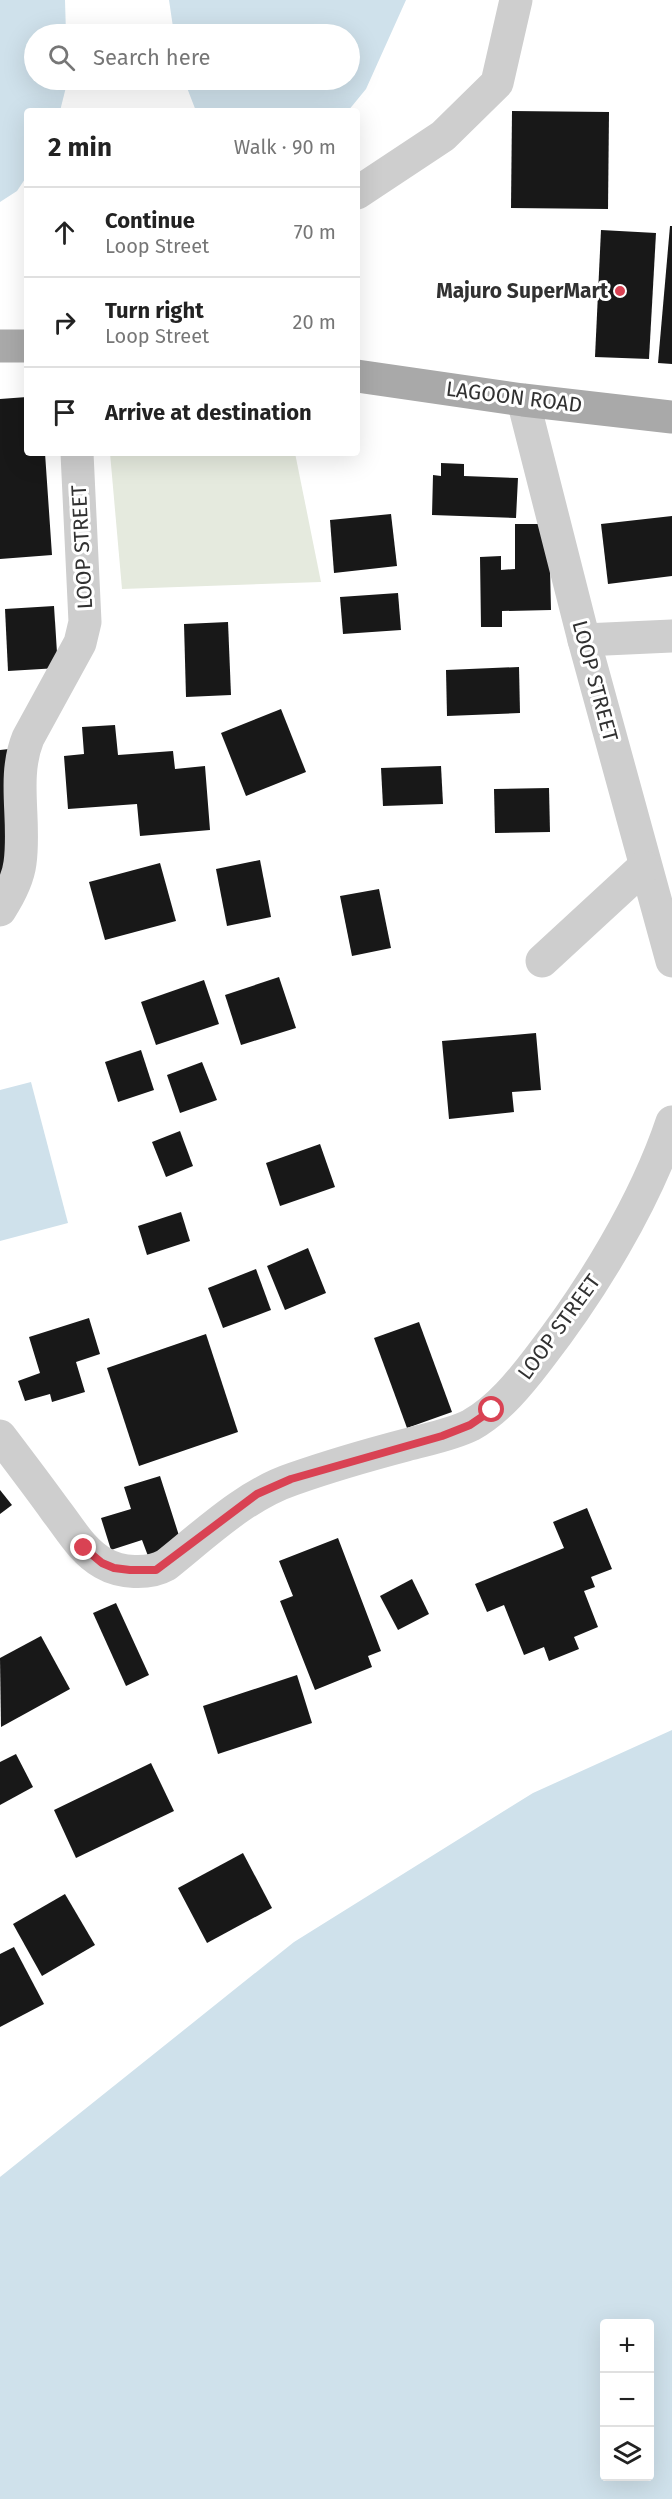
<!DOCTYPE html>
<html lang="en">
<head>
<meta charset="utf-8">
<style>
  :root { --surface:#fff; --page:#f2f2f2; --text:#222; --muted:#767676; --line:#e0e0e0 }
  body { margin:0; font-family:"Fira Sans",sans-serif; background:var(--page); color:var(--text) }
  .controls { position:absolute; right:18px; bottom:18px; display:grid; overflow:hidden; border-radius:6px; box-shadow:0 6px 24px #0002 }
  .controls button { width:54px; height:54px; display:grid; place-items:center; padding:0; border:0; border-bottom:2px solid var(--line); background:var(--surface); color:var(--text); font:30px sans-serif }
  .stop { position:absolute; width:18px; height:18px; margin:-14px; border:4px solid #d94253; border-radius:50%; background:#fff }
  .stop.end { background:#d94253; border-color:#fff; box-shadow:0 2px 6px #0008 }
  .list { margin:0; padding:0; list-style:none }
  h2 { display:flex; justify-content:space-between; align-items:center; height:78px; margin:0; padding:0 24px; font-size:26px }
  h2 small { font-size:20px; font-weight:400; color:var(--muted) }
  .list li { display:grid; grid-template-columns:39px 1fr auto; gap:18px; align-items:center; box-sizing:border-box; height:90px; padding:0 24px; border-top:2px solid var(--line) }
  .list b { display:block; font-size:22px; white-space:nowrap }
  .list p { margin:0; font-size:20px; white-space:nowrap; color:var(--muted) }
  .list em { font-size:20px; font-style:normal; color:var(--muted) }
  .icon { flex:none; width:33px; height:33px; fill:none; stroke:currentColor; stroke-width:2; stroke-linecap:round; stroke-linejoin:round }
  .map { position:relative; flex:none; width:672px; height:2499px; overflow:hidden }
  .search { position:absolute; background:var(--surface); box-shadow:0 6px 24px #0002; left:24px; top:24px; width:336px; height:66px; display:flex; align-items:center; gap:15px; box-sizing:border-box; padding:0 21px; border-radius:33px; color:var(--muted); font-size:22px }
  .panel { position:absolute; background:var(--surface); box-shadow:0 6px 24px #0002; left:24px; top:108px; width:336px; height:348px; border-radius:6px }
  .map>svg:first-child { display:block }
  .green { fill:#e5eade }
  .water { fill:#cfe1eb; fill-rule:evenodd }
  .building { fill:#181818 }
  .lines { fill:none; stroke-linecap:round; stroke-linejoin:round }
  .minor { stroke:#cecece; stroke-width:33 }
  .major { stroke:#a9a9a9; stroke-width:33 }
  .route { stroke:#d94253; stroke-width:8 }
  .poi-dot { fill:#d94253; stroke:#fff; stroke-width:2 }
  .labels { text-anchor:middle; stroke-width:6; stroke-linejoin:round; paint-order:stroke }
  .poi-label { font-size:21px; font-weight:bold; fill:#313131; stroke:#fff; text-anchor:end }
  .street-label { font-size:21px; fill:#313131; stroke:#fff }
</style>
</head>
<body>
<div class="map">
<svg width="672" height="2499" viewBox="0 0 672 2499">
  <rect width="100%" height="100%" fill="#fff"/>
  <polygon class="green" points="110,453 295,453 321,582 122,589"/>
  <g class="water">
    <polygon points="0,0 65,0 66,34 34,34 34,80 67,80 67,83 60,111 27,111 27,176 17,191 0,202"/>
    <polygon points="169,0 406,0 366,89 348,111 196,111 184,80 350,80 350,34 174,34"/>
    <polygon points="31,1082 68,1223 0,1241 0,1090"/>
    <path d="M672,1730V2499H0V2177L294,1942L533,1793ZM604,2324H650V2476H604Z"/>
  </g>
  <g class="building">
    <polygon points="512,111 609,112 608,209 511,208"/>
    <polygon points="670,226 672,226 672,364 658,363"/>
    <polygon points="601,230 656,233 649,359 595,357"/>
    <polygon points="27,397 27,453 45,453 52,555 0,559 0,399"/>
    <polygon points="441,463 464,464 464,476 518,478 516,518 432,515 433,475 441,476"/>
    <polygon points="391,514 397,566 334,573 330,520"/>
    <polygon points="672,516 672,576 608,584 601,524"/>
    <polygon points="515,524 549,524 551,610 502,611 502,627 481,627 480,557 501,556 501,570 515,569"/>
    <polygon points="398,593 401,630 343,634 340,597"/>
    <polygon points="54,606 58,668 8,671 5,609"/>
    <polygon points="228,622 231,695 186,697 184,624"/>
    <polygon points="519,667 520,713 447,716 446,670"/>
    <polygon points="281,709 306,772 246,796 221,733"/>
    <polygon points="115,725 118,755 173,751 175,769 205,766 210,830 140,836 137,804 68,809 64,756 84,754 82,727"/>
    <polygon points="9,749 14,876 0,876 0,750"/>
    <polygon points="441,766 443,804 383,806 381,768"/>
    <polygon points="549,788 550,832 495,833 494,789"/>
    <polygon points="260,860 271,917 227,926 216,869"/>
    <polygon points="160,863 176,921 105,940 89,882"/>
    <polygon points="379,889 391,948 352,956 340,896"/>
    <polygon points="279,977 296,1028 241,1045 225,995"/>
    <polygon points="204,980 219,1024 156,1045 141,1002"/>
    <polygon points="536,1033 541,1090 512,1092 514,1112 449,1119 442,1041"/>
    <polygon points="141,1050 154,1090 118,1102 105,1062"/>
    <polygon points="202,1062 217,1100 180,1113 167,1075"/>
    <polygon points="180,1131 193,1166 166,1177 152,1142"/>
    <polygon points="320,1144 335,1187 280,1206 266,1163"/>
    <polygon points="181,1212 190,1241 147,1255 138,1226"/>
    <polygon points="308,1248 326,1293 285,1310 267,1266"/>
    <polygon points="256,1269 271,1310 223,1328 208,1288"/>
    <polygon points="89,1318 100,1354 76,1362 85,1392 52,1402 50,1394 25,1401 18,1381 40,1373 29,1337"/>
    <polygon points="419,1322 452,1412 407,1428 374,1338"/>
    <polygon points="206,1334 238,1432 139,1466 107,1368"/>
    <polygon points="160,1476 182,1545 148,1556 142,1540 111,1550 101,1518 131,1509 124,1487"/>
    <polygon points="0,1490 12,1505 0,1514"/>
    <polygon points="587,1508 612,1569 591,1577 595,1587 584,1591 598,1627 574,1637 579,1649 549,1661 544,1647 524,1655 504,1605 487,1612 475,1584 564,1548 553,1522"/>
    <polygon points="338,1538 381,1651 368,1656 372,1667 315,1690 280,1601 293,1596 279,1561"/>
    <polygon points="412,1579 429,1614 398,1630 380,1596"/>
    <polygon points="116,1603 149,1675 126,1686 93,1613"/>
    <polygon points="41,1636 70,1689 1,1727 0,1658"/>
    <polygon points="297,1675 312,1723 218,1754 203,1706"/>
    <polygon points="16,1754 33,1787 0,1805 0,1762"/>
    <polygon points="151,1763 174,1811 76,1858 54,1810"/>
    <polygon points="243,1853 272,1908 207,1943 178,1888"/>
    <polygon points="65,1894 95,1945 42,1976 13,1924"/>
    <polygon points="14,1947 44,2004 0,2027 0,1954"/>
  </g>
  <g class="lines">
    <g class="minor">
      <polyline points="357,193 443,136 497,83 516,0"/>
      <polyline points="523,400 584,640 672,961"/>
      <polyline points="584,640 672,636"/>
      <path d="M0,910C9,896 18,879 20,863C26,820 12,778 28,738L80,643L85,622L77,453"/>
      <polyline points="542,961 644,867"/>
      <path d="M0,1436C19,1461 38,1486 56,1511C70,1529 82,1551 103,1563C120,1573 148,1575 166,1565C205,1534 245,1495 293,1479C330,1466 368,1455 406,1445C428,1439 451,1435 471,1425C498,1410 520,1383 539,1358C591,1291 645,1203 672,1122"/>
    </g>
    <g class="major">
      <polyline points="0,346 27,346"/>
      <polyline points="357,376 523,400 672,417"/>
    </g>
  </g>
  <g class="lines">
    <polyline class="route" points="84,1548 102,1563 114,1568 130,1570 156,1570 257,1494 291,1479 442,1436 470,1425 492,1410"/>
  </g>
  <circle class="poi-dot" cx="620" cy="291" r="6"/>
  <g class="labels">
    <g class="poi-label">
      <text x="608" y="298">Majuro SuperMart</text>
    </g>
    <g class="street-label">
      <text transform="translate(514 397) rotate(7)" y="7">LAGOON ROAD</text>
      <text transform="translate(82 547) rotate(-93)" y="7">LOOP STREET</text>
      <text transform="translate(595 681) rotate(75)" y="7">LOOP STREET</text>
      <text transform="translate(559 1327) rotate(-54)" y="7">LOOP STREET</text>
    </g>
  </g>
</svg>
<div class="controls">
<button>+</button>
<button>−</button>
<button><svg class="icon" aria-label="layers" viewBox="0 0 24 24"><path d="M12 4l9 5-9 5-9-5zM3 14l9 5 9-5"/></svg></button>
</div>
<div class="stop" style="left:492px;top:1410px"></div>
<div class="stop end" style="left:84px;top:1548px"></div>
<div class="search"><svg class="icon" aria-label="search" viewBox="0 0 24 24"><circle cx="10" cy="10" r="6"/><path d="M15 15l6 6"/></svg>Search here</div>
<section class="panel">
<h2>2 min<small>Walk · 90 m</small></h2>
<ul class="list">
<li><svg class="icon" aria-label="ahead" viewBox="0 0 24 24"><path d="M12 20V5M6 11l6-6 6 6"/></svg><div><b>Continue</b><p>Loop Street</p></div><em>70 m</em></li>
<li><svg class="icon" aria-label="right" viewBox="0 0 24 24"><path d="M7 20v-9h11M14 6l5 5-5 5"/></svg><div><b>Turn right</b><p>Loop Street</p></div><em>20 m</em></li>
<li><svg class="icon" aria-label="arrive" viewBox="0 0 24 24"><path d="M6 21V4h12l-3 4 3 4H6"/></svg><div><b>Arrive at destination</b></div></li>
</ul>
</section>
</div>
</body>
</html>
